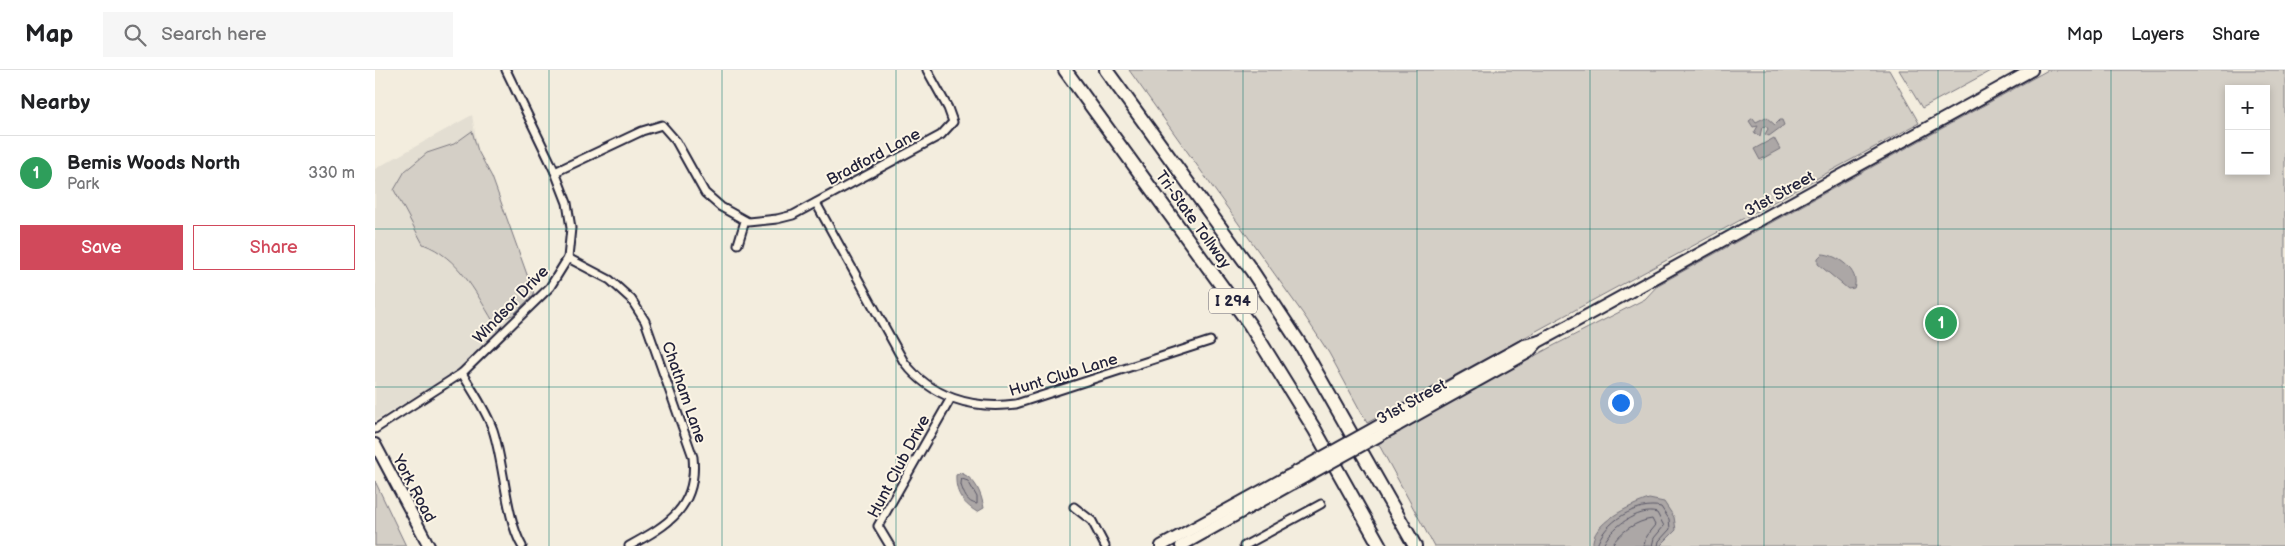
<!DOCTYPE html>
<html lang="en">
<head>
<meta charset="utf-8">
<style>
  :root { --surface:#fff; --page:#f6f6f6; --text:#202124; --muted:#757577; --line:#e0e0e0; --accent:#d1495b }
  body { margin:0; font-family:"Balsamiq Sans",sans-serif; background:var(--page); color:var(--text) }
  .controls { position:absolute; right:15px; top:15px; display:grid; overflow:hidden; border-radius:0px; box-shadow:0 2px 8px #0003 }
  .controls button { width:45px; height:45px; display:grid; place-items:center; padding:0; border:0; border-bottom:1px solid var(--line); background:var(--surface); color:var(--text); font:25px sans-serif }
  .you { position:absolute; left:1245px; top:332px; width:18px; height:18px; margin:-12px; border:4px solid #fff; border-radius:50%; background:#1a73e8; box-shadow:0 0 0 8px #1a73e833 }
  .badge { display:grid; place-items:center; width:32px; height:32px; border-radius:50%; background:var(--accent); color:#fff; font-size:16px; font-weight:700 }
  .pin { position:absolute; translate:-50% -50%; border:2px solid #fff; box-shadow:0 1px 5px #0006 }
  .list { margin:0; padding:0; list-style:none }
  h2 { display:flex; justify-content:space-between; align-items:center; height:65px; margin:0; padding:0 20px; font-size:21px }
  h2 small { font-size:16px; font-weight:400; color:var(--muted) }
  .list li { display:grid; grid-template-columns:32px 1fr auto; gap:15px; align-items:center; box-sizing:border-box; height:75px; padding:0 20px; border-top:1px solid var(--line) }
  .list b { display:block; font-size:19px; white-space:nowrap }
  .list p { margin:0; font-size:16px; white-space:nowrap; color:var(--muted) }
  .list em { font-size:16px; font-style:normal; color:var(--muted) }
  .actions { display:flex; gap:10px; padding:15px 20px }
  .actions a { flex:1; padding:11px 0; border:1px solid var(--accent); border-radius:0px; text-align:center; font-size:18px; color:var(--accent) }
  .actions .main { background:var(--accent); color:#fff }
  .icon { flex:none; width:28px; height:28px; fill:none; stroke:currentColor; stroke-width:2; stroke-linecap:round; stroke-linejoin:round }
  .map { position:relative; flex:none; width:1910px; height:476px; overflow:hidden }
  header { display:flex; align-items:center; gap:30px; box-sizing:border-box; height:70px; padding:0 25px; background:var(--surface); border-bottom:1px solid var(--line) }
  header strong { font-size:24px }
  nav { display:flex; gap:28px; margin-inline-start:auto; font-size:18px }
  .search { width:350px; height:45px; background:var(--page); display:flex; align-items:center; gap:12px; box-sizing:border-box; padding:0 18px; border-radius:0px; color:var(--muted); font-size:19px }
  main { display:flex }
  aside { flex:1; background:var(--surface) }
  .map>svg:first-child { display:block }
  .built { fill:#e3ded2 }
  .green { fill:#d4cfc6; stroke:#7b7880; fill-rule:evenodd }
  .water { fill:#aca7a6; stroke:#75727b }
  .lines { fill:none; stroke-linecap:round; stroke-linejoin:round }
  .shore { stroke:#595766; stroke-width:1 }
  .street-casing { stroke:#22223b; stroke-width:11 }
  .secondary-casing { stroke:#22223b; stroke-width:14 }
  .highway-casing { stroke:#22223b; stroke-width:16 }
  .street { stroke:#fcf5e5; stroke-width:7 }
  .secondary { stroke:#fcf5e5; stroke-width:10 }
  .highway { stroke:#fcf5e5; stroke-width:12 }
  .secondary-bridge-casing { stroke:#22223b; stroke-width:14; stroke-linecap:butt }
  .secondary-bridge { stroke:#fcf5e5; stroke-width:10 }
  .grid { fill:none; stroke:#0f766e; stroke-width:1; stroke-opacity:0.55 }
  .labels { text-anchor:middle; stroke-width:4; stroke-linejoin:round; paint-order:stroke }
  .shield { fill:#fcf5e5; stroke:#63616e; stroke-width:1 }
  .shield-label { font-size:15px; font-weight:bold; fill:#22223b }
  .street-label { font-size:16px; fill:#22223b; stroke:#fcf5e5 }
</style>
</head>
<body>
<header>
<strong>Map</strong>
<div class="search"><svg class="icon" aria-label="search" viewBox="0 0 24 24"><circle cx="10" cy="10" r="6"/><path d="M15 15l6 6"/></svg>Search here</div>
<nav><a>Map</a><a>Layers</a><a>Share</a></nav>
</header>
<main>
<aside>
<h2>Nearby<small></small></h2>
<ul class="list">
<li><span class="badge" style="background:#2e9e5b">1</span><div><b>Bemis Woods North</b><p>Park</p></div><em>330 m</em></li>
</ul>
<div class="actions"><a class="main">Save</a><a>Share</a></div>
</aside>
<div class="map">
<svg width="1910" height="476" viewBox="0 0 1910 476">
  <rect width="100%" height="100%" fill="#f3edde"/>
  <filter id="ink" filterUnits="userSpaceOnUse"><feTurbulence type="fractalNoise" baseFrequency=".02" numOctaves="2"/><feDisplacementMap in="SourceGraphic" scale="10" xChannelSelector="R" yChannelSelector="G"/><feConvolveMatrix kernelMatrix="1 2 1 2 8 2 1 2 1" color-interpolation-filters="sRGB"/></filter>
  <g filter="url(#ink)">
    <polygon class="built" points="97,45 103,81 117,107 159,224 91,293 77,304 0,351 0,99"/>
    <g class="green">
      <polygon points="754,0 1514,0 1544,53 992,353 954,283 931,248"/>
      <polygon points="1524,0 1617,0 1547,38"/>
      <path d="M1673,0H1910V476H1059L1003,373L1174,278L1270,229L1283,215ZM1854,19H1891V101H1854Z"/>
      <path d="M97,61L103,81L117,107L159,224L138,245L118,251C100,221 83,187 48,174L19,120L30,101L52,83L79,74Z"/>
      <polygon points="0,411 31,476 0,476"/>
    </g>
    <g class="water">
      <polygon points="1391,47 1400,55 1405,50 1407,50 1409,55 1394,66 1390,64 1393,59 1391,56 1387,57 1385,66 1379,63 1383,56 1378,57 1374,51 1378,48 1381,52"/>
      <polygon points="1399,68 1405,79 1385,90 1379,79"/>
      <path d="M1447,184C1461,184 1486,201 1479,218L1473,219L1443,194V188Z"/>
      <path d="M586,403C601,409 606,423 609,438L602,442C587,433 580,422 581,405Z"/>
      <path d="M1274,429L1289,432L1299,447L1301,460L1285,476H1218C1215,453 1256,435 1274,429Z"/>
    </g>
    <g class="lines">
      <g class="shore">
        <path d="M587,409L593,411L602,427V434C592,433 589,424 586,415Z"/>
        <path d="M1222,476C1228,452 1263,431 1286,437L1294,449L1295,459L1284,471L1283,476"/>
        <path d="M1228,476C1234,458 1264,437 1282,443L1289,456L1279,468L1277,476"/>
        <path d="M1236,476C1245,462 1261,451 1277,449L1280,455L1271,466L1269,476"/>
      </g>
      <g class="street-casing">
        <g id="street">
          <polyline points="180,102 267,61 287,55 301,71 330,123 346,137 373,152 402,149 418,145 566,65 578,52 573,38 552,0"/>
          <path d="M441,133L529,292C556,327 597,340 641,334L835,271"/>
          <polyline points="363,174 370,151"/>
          <path d="M193,188L235,210L256,229L270,251L318,387C323,437 293,455 254,476"/>
          <path d="M87,303C98,322 111,340 118,360C129,393 131,449 147,476"/>
          <polyline points="0,359 87,303 175,217 193,188 196,158 192,133 180,102 131,0"/>
          <polyline points="699,437 717,451 730,476"/>
          <polyline points="515,476 503,456 576,328"/>
          <polyline points="869,476 946,434"/>
        </g>
      </g>
      <g class="secondary-casing">
        <g id="secondary">
          <polyline points="1017,348 1149,275 1165,271 1233,234 1657,0"/>
          <polyline points="1022,356 1153,283 1164,271"/>
          <polyline points="0,374 54,476"/>
          <polyline points="786,476 913,406"/>
          <polyline points="806,476 917,414"/>
        </g>
      </g>
      <g class="highway-casing">
        <g id="highway">
          <polyline points="690,0 875,255 940,360 1005,476"/>
          <polyline points="731,0 877,201 927,277 1040,476"/>
        </g>
      </g>
      <use href="#street" class="street"/>
      <use href="#secondary" class="secondary"/>
      <use href="#highway" class="highway"/>
      <g class="secondary-bridge-casing">
        <g id="secondary-bridge">
          <polyline points="913,406 1017,348"/>
          <polyline points="917,414 1022,356"/>
        </g>
      </g>
      <use href="#secondary-bridge" class="secondary-bridge"/>
    </g>
  </g>
  <path class="grid" d="M174,0V476M347,0V476M521,0V476M695,0V476M868,0V476M1042,0V476M1215,0V476M1389,0V476M1563,0V476M1736,0V476M0,159H1910M0,317H1910"/>
  <g class="labels">
    <rect class="shield" x="834" y="218.5" width="48" height="25" rx="4"/>
    <g class="shield-label">
      <text x="858" y="236">I 294</text>
    </g>
    <g class="street-label">
      <text transform="translate(498 86) rotate(-28)" y="6">Bradford Lane</text>
      <text transform="translate(1404 123) rotate(-29)" y="6">31st Street</text>
      <text transform="translate(819 149) rotate(54)" y="6">Tri-State Tollway</text>
      <text transform="translate(135 234) rotate(-46)" y="6">Windsor Drive</text>
      <text transform="translate(688 304) rotate(-17)" y="6">Hunt Club Lane</text>
      <text transform="translate(310 322) rotate(71)" y="6">Chatham Lane</text>
      <text transform="translate(1036 331) rotate(-29)" y="6">31st Street</text>
      <text transform="translate(523 396) rotate(-62)" y="6">Hunt Club Drive</text>
      <text transform="translate(40 418) rotate(62)" y="6">York Road</text>
    </g>
  </g>
</svg>
<div class="controls">
<button>+</button>
<button>−</button>
</div>
<div class="you"></div>
<div class="pin badge" style="left:1566px;top:253px;background:#2e9e5b">1</div>
</div>
</main>
</body>
</html>
